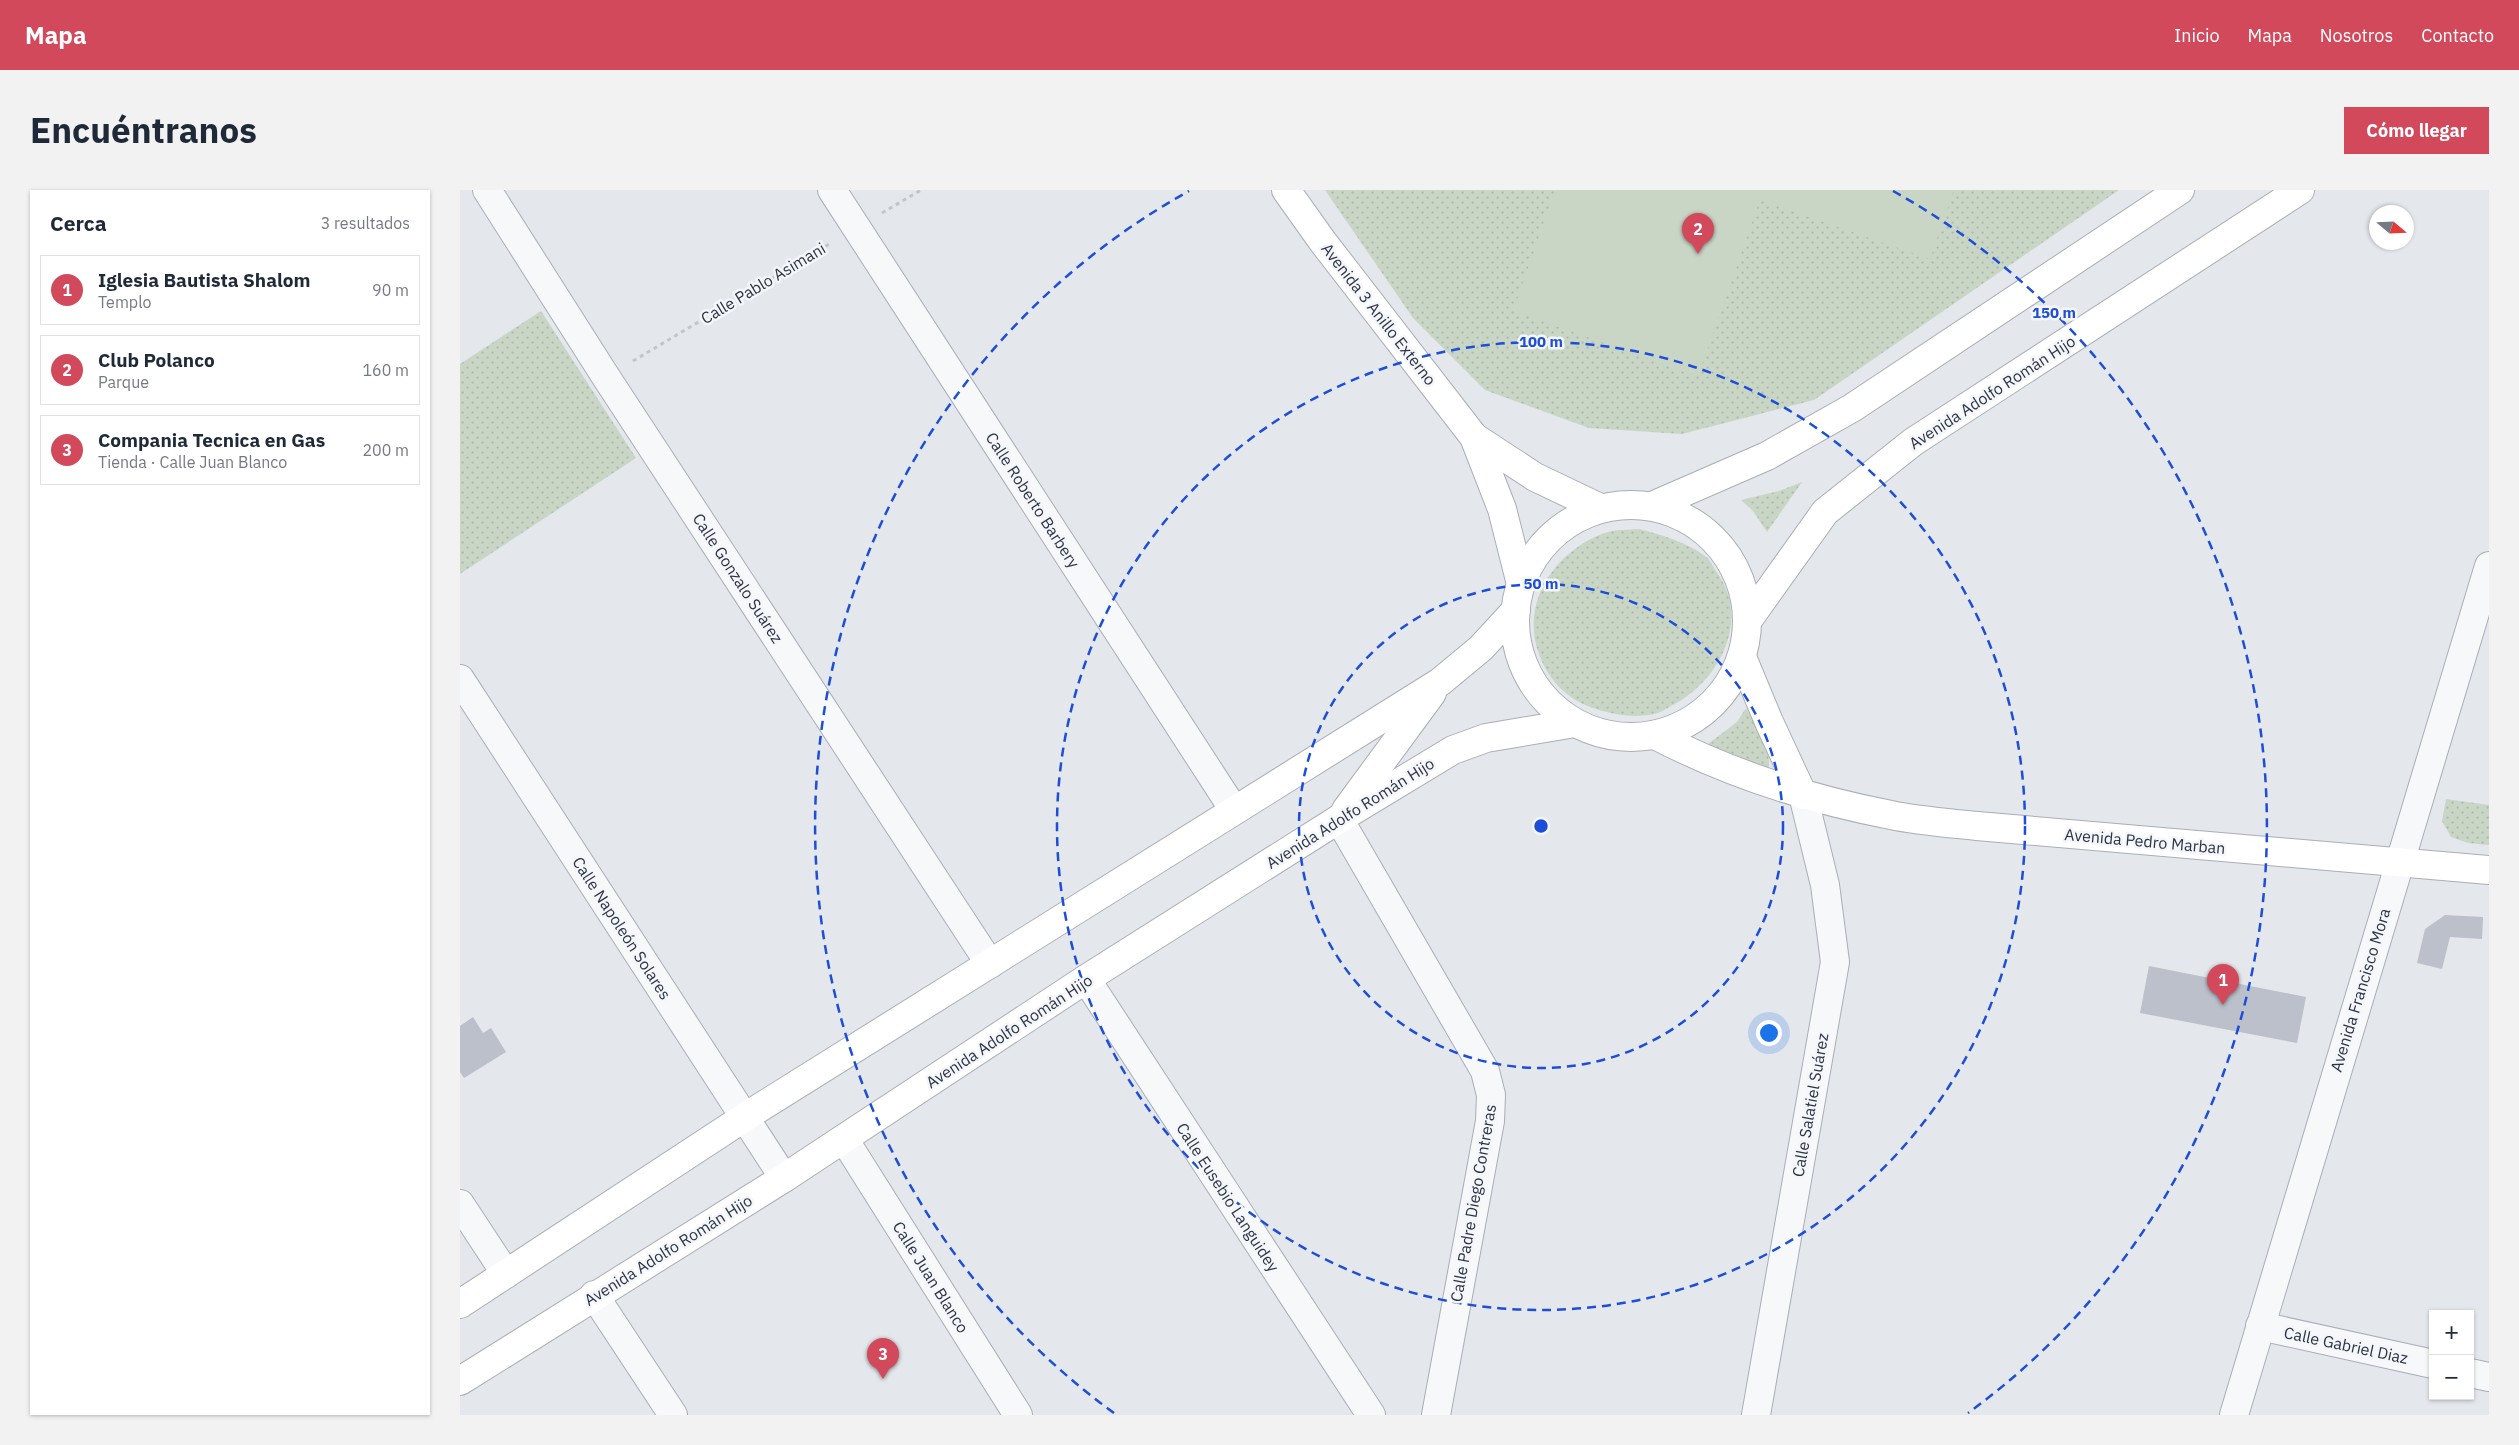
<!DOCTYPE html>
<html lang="es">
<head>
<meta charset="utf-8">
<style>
  :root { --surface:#fff; --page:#f2f2f3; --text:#1f2937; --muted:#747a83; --line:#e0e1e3; --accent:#d1495b }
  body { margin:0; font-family:"IBM Plex Sans",sans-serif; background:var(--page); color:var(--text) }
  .controls { position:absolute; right:15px; bottom:15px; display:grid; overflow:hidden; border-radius:0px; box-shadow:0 1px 4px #0004 }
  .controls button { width:45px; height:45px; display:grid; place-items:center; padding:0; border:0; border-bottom:1px solid var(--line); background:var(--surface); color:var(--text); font:25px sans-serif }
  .compass { position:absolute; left:1909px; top:15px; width:45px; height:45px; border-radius:50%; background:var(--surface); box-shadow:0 1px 4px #0004; rotate:109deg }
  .you { position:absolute; left:1308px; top:842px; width:18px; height:18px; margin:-12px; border:4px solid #fff; border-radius:50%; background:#1a73e8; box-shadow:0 0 0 8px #1a73e833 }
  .badge { display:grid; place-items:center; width:32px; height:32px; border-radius:50%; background:var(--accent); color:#fff; font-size:16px; font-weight:700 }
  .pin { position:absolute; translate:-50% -41px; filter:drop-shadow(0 1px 2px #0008) }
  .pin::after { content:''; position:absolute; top:26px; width:18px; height:15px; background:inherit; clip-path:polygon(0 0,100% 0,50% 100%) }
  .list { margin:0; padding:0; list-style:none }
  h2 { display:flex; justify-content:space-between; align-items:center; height:65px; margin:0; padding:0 20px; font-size:21px }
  h2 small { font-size:16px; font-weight:400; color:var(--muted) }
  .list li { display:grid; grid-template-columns:32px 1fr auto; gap:15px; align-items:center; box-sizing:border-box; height:70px; margin:0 10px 10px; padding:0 10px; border:1px solid var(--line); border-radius:0px }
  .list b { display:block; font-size:19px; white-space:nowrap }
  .list p { margin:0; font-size:16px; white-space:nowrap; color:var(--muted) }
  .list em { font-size:16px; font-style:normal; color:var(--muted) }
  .map { position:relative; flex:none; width:2029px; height:1225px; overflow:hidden; border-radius:0px }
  header { display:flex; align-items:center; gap:30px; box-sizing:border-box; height:70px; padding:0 25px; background:var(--accent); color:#fff }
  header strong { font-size:24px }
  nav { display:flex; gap:28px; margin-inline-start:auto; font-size:18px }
  .intro { display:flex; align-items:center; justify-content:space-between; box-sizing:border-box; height:120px; padding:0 30px }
  h1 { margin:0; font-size:35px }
  .button { padding:12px 22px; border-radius:0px; background:var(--accent); color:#fff; font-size:18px; font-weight:700 }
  main { display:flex; gap:30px; padding:0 30px }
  aside { flex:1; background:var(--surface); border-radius:0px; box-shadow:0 1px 4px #0004 }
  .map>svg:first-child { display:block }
  .grass { fill:url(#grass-dots) }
  .garden { fill:#c9d6c5 }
  .building { fill:#bbc0ca }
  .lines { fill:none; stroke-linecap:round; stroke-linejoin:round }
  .street-casing { stroke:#a9aeb7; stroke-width:30 }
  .secondary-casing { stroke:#a9aeb7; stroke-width:30 }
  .path { stroke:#c2c5cb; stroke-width:3; stroke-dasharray:4 4; stroke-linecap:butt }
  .street { stroke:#f7f8fa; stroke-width:28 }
  .secondary { stroke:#fff; stroke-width:28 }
  .ring { fill:none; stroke:#1d4ed8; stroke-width:2.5; stroke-dasharray:9 6 }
  .labels { text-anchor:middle; stroke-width:5; stroke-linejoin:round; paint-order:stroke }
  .street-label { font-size:16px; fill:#2b3445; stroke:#f4f6f9 }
  .centre { fill:#1d4ed8; stroke:#f4f6f9; stroke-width:2.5 }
  .ring-label { font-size:15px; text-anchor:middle; font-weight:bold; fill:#1d4ed8; stroke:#f4f6f9; stroke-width:5; stroke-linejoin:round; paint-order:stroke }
</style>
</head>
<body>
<header>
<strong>Mapa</strong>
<nav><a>Inicio</a><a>Mapa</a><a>Nosotros</a><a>Contacto</a></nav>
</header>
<div class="intro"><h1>Encuéntranos</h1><a class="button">Cómo llegar</a></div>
<main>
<aside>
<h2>Cerca<small>3 resultados</small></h2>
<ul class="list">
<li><span class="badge">1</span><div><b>Iglesia Bautista Shalom</b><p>Templo</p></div><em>90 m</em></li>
<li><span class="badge">2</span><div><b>Club Polanco</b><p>Parque</p></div><em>160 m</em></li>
<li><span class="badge">3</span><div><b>Compania Tecnica en Gas</b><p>Tienda · Calle Juan Blanco</p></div><em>200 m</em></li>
</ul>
</aside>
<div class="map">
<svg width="2029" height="1225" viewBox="0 0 2029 1225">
  <defs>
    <pattern id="grass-dots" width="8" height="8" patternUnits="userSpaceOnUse" patternTransform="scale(1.25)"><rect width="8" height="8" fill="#c9d6c5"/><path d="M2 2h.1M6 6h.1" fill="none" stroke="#adb8ab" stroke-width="1.8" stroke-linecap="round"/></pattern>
  </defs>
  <rect width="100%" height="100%" fill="#e4e7ec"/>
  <g class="grass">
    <polygon points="865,0 1659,0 1354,210 1222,244 1129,238 1025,200 953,128"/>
    <polygon points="81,121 176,268 0,384 0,174"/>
    <polygon points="1342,292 1307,342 1293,321 1281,310 1319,301"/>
    <path d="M1179,339C1202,345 1226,352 1245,366C1251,370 1254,379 1258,384C1290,431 1260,489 1215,514C1210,516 1204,521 1198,523C1177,529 1156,525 1136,519C1109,511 1090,492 1080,467C1059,415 1093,363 1142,344C1153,339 1168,340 1179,339Z"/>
    <path d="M1286,518C1294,532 1314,564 1308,579L1260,562L1248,554L1277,532Z"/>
    <polygon points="1986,609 2029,615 2029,655 2008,653 1991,647 1982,631"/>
  </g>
  <polygon class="garden" points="1095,0 1494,0 1470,69 1300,10 1238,186 1053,121"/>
  <g class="building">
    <polygon points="1985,725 2023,727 2022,749 1990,747 1982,779 1957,773 1965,739"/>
    <polygon points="1689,776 1846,807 1837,853 1680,823"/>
    <polygon points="13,827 23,843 31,838 46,862 4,888 0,882 0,836"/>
  </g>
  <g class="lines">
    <g class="street-casing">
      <g id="street">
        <polyline points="27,0 146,187 530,774"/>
        <polyline points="372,0 774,620"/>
        <polyline points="0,489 324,988"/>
        <polyline points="879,629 1025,881 1031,905 1030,931 976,1225"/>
        <polyline points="626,789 911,1225"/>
        <polyline points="384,949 558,1225"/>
        <polyline points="0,1014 46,1084"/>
        <polyline points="134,1105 213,1225"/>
        <polyline points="1800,1136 1973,1174"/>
        <polyline points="2010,1183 2029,1187"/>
        <polyline points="1296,1225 1375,772 1365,695 1343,605"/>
        <polyline points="1774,1225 2029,376"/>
      </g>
    </g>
    <g class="secondary-casing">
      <g id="secondary">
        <polyline points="826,0 863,52 1014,247 1042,319 1061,394"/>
        <polyline points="1014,247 1075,287 1140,318"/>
        <circle cx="1171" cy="431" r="116"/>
        <polyline points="1192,316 1307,266 1392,218 1720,0"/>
        <polyline points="1288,430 1365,322 1453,252 1840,0"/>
        <polyline points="1282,467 1309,532 1343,605"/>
        <path d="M1195,545C1270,584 1348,609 1431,625C1459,631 1489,633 1517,636L2029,680"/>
        <polyline points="886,620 972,503"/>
        <polyline points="0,1114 285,927 980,492 1021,458 1056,420"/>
        <polyline points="0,1191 324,988 626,789 879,629 993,560 1026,548 1115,533"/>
      </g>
    </g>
    <g class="path">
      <polyline points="422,23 461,0"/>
      <polyline points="173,171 371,53"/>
    </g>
    <use href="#street" class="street"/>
    <use href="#secondary" class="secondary"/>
  </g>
  <g class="ring">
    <circle cx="1081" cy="636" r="242"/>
    <circle cx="1081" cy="636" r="484"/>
    <path d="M654 1223A726 726 0 0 1 729 1M1433 1A726 726 0 0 1 1508 1223"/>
  </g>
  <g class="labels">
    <g class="street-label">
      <text transform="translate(303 93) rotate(-31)" y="6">Calle Pablo Asimani</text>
      <text transform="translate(919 124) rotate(52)" y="6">Avenida 3 Anillo Externo</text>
      <text transform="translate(1532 202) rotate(-33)" y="6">Avenida Adolfo Román Hijo</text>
      <text transform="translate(573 310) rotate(57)" y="6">Calle Roberto Barbery</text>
      <text transform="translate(278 388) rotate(57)" y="6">Calle Gonzalo Suárez</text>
      <text transform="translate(890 623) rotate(-32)" y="6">Avenida Adolfo Román Hijo</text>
      <text transform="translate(1685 651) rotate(5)" y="6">Avenida Pedro Marban</text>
      <text transform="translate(162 738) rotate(57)" y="6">Calle Napoleón Solares</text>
      <text transform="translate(1900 800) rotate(-73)" y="6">Avenida Francisco Mora</text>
      <text transform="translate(549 841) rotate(-33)" y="6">Avenida Adolfo Román Hijo</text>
      <text transform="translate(1350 915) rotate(-80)" y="6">Calle Salatiel Suárez</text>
      <text transform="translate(768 1007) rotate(57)" y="6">Calle Eusebio Languidey</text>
      <text transform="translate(1013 1013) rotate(-80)" y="6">Calle Padre Diego Contreras</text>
      <text transform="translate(208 1060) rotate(-32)" y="6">Avenida Adolfo Román Hijo</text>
      <text transform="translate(471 1087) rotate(58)" y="6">Calle Juan Blanco</text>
      <text transform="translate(1886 1155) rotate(12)" y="6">Calle Gabriel Diaz</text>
    </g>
  </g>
  <circle cx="1081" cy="636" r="8" class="centre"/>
  <g class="ring-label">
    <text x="1594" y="128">150 m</text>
    <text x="1081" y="157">100 m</text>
    <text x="1081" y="399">50 m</text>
  </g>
</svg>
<div class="controls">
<button>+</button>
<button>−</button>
</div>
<svg class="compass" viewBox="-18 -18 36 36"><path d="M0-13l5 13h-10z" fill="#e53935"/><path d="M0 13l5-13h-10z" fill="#747a83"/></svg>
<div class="you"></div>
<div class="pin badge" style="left:1763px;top:815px">1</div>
<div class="pin badge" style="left:1238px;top:64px">2</div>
<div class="pin badge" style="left:423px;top:1189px">3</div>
</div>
</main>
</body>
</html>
